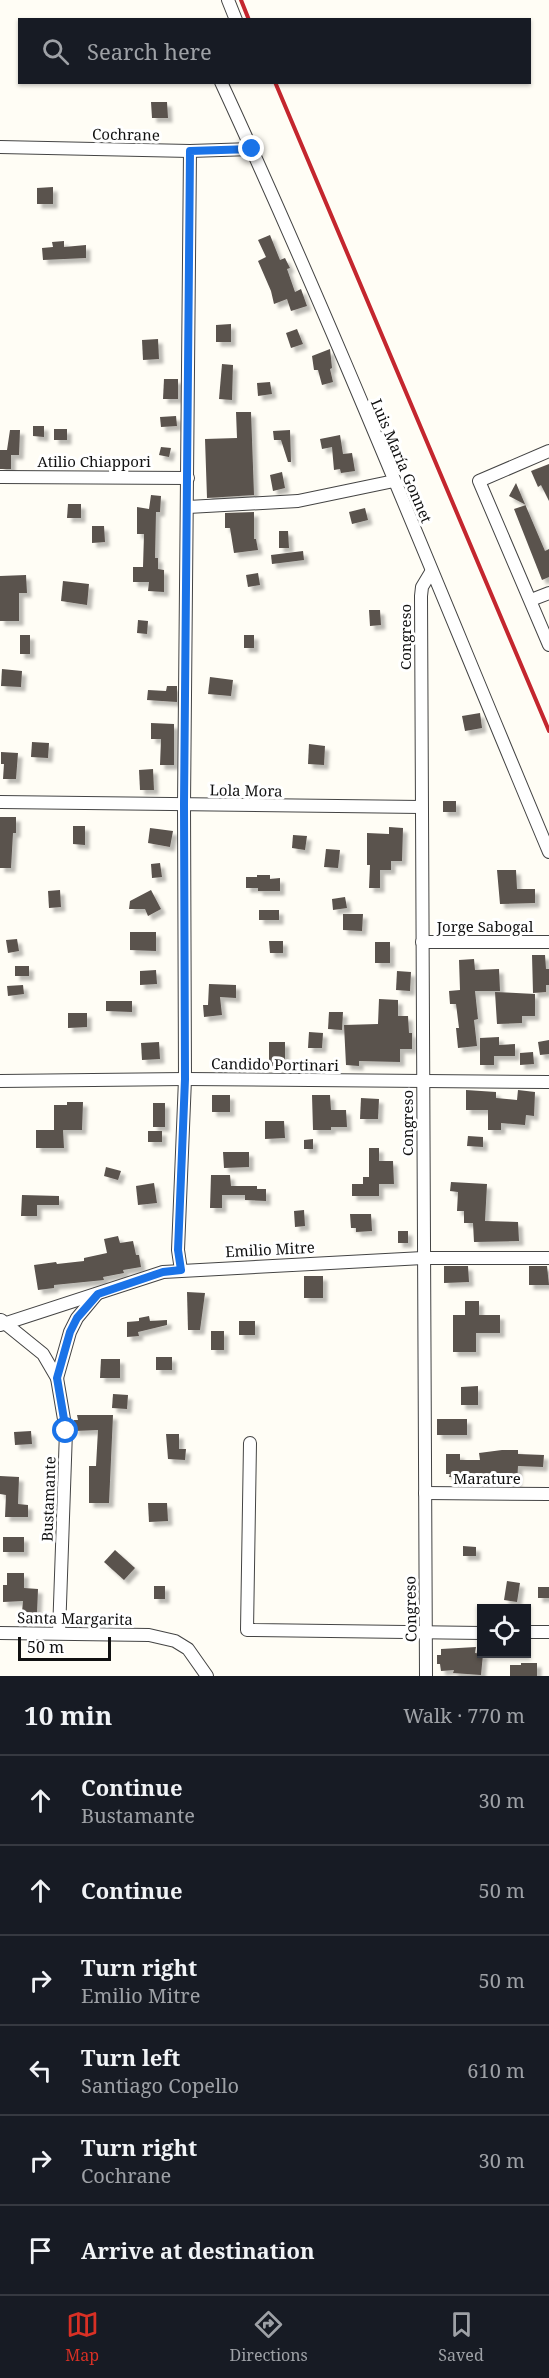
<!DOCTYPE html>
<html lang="en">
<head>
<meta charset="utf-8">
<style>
  :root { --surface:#171b24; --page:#242831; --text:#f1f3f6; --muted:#9ea1a6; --line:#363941; --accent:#d93025 }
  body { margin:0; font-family:"Noto Serif",serif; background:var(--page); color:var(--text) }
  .controls { position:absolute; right:18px; bottom:18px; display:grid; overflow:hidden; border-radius:0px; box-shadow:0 2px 4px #0004 }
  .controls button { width:54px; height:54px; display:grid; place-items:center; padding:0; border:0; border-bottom:2px solid var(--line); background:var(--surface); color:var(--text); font:30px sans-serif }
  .scale { position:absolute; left:18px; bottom:15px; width:93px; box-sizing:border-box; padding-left:6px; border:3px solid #111; border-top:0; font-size:16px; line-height:21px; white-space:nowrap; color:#111; -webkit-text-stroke:4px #fff; paint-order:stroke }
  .stop { position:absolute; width:18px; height:18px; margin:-14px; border:4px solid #1a73e8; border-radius:50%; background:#fff }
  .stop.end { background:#1a73e8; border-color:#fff; box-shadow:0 2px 6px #0008 }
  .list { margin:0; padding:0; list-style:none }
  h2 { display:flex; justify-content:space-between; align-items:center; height:78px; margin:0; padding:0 24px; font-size:26px }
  h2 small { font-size:20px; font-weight:400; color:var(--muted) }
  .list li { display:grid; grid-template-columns:39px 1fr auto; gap:18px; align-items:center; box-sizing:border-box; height:90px; padding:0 24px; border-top:2px solid var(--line) }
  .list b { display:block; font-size:22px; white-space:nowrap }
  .list p { margin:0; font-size:20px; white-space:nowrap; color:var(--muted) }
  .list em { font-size:20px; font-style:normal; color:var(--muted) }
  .icon { flex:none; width:33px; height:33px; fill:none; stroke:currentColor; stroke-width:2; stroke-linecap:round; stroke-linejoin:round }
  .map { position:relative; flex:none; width:549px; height:1676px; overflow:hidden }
  .search { position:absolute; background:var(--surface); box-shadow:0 2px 4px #0004; left:18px; right:18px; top:18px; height:66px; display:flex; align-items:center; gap:15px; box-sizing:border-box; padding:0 21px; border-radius:0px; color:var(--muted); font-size:22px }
  .sheet { height:618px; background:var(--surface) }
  nav { display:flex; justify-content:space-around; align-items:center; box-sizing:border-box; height:84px; border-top:2px solid var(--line); background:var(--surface); font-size:16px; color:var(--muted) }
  nav a { display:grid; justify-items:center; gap:3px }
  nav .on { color:var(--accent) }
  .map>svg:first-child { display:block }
  .building { fill:#5a524d; filter:url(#shadow) }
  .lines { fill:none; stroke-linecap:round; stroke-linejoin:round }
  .minor-casing { stroke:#444; stroke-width:14 }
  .minor { stroke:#fff; stroke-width:12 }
  .rail { stroke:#c4262e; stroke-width:4 }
  .route { stroke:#1a73e8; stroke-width:8 }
  .labels { text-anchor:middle; stroke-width:6; stroke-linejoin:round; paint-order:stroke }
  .street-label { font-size:15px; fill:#111; stroke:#fff }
</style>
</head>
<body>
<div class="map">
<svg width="549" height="1676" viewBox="0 0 549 1676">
  <defs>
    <filter id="shadow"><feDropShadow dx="4.5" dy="4.5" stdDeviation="1.5" flood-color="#0004"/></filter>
  </defs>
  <rect width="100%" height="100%" fill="#fffdf5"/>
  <g class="building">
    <polygon points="151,102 167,102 168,118 152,118"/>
    <polygon points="53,187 53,204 37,204 37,188"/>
    <polygon points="270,235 280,260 285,258 290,268 287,269 295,292 301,289 307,306 291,311 287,299 274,304 271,291 258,261 266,257 258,240"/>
    <polygon points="64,241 64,247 86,245 86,258 43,260 42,248 53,247 52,242"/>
    <polygon points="231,324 231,342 216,342 216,325"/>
    <polygon points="297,329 303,344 291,348 286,333"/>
    <polygon points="158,339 159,359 143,360 142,340"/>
    <polygon points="330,349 332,368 330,369 333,382 322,385 318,370 314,370 312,356"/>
    <polygon points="222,364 233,365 232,400 219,399"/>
    <polygon points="164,379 178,379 178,399 163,399"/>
    <polygon points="270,382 272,394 258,396 257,383"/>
    <polygon points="236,412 251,412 254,495 207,498 205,439 237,438"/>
    <polygon points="176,416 177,426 161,427 160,417"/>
    <polygon points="33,426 44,426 44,437 33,436"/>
    <rect x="54" y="429" width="13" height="11"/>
    <polygon points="10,430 20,430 19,455 11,455 11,469 0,469 0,450 7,450"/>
    <polygon points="290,430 291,462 288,462 281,440 274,440 273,431"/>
    <polygon points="340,435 343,454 352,453 355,471 341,473 340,469 334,470 332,447 322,449 320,439"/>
    <polygon points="161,447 171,448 169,457 159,455"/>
    <polygon points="549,464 549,501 541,485 538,487 531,471"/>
    <polygon points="282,472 285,488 273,491 270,475"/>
    <polygon points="516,483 545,551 549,549 549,577 542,580 514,509 526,505 509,496"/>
    <polygon points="151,495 161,496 160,512 156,512 155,558 158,558 158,569 164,570 164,592 148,591 149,582 133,582 133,567 143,567 144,534 137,534 137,507 149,509"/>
    <polygon points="68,504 81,504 81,518 67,518"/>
    <polygon points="365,508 368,520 352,524 349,512"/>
    <polygon points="254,512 254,539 256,539 258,550 234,553 230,528 225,528 225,513"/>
    <polygon points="92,526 104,526 105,542 92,543"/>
    <polygon points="279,531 288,531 289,548 279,548"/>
    <polygon points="303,551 304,560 272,564 271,555"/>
    <polygon points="258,573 260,585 248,587 246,575"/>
    <polygon points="26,575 27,593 19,593 19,621 0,621 0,576"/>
    <polygon points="63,581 89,584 87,605 61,601"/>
    <polygon points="369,610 380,610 381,625 370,626"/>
    <polygon points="138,620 148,621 147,634 137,633"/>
    <rect x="20" y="635" width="10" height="19"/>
    <rect x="244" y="635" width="10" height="13"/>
    <polygon points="2,669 22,671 21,687 1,686"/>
    <polygon points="210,677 233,680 231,696 208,694"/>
    <polygon points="167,686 177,686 177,702 147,700 148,690 166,691"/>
    <polygon points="480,713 482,728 465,731 462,716"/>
    <polygon points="151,723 174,724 174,765 160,765 161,739 151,739"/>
    <polygon points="32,742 49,743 48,758 31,757"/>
    <polygon points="309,744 325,746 324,765 308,764"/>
    <polygon points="1,752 18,753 16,779 3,779 4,764 1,764"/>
    <polygon points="153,769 154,790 140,790 139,770"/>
    <rect x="443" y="801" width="13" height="11"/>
    <polygon points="0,817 16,817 16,833 13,833 11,868 0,868"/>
    <polygon points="73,826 85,826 85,845 73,844"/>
    <polygon points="389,827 403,828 402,861 391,861 391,870 380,870 380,888 369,888 370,865 367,865 367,833 389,834"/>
    <polygon points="150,828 173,831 170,847 148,843"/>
    <polygon points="293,835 307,836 305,850 292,848"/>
    <polygon points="326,849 340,850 338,868 324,867"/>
    <polygon points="160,863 162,877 152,878 151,864"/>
    <polygon points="497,870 516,870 517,889 535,889 535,903 500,904"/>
    <polygon points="257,875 270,875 270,879 280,878 280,891 258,891 258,888 246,888 246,877 257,877"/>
    <polygon points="60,890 61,907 49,908 48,891"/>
    <polygon points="151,890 161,909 148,916 145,909 129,909 130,901"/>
    <polygon points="345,897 347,908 333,910 332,899"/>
    <rect x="259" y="910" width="20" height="10"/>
    <polygon points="343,914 363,914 362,931 343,930"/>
    <polygon points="130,932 156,932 156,951 130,950"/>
    <polygon points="17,939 19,951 8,953 6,940"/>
    <polygon points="269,941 283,941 283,953 270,953"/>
    <rect x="375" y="942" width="15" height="21"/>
    <polygon points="532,955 545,955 546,969 549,969 549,985 546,985 546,992 533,993"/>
    <polygon points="474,959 475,970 499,969 500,991 475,991 478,1019 474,1020 477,1046 458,1048 456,1028 459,1028 456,1004 450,1004 449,991 460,990 459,960"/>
    <rect x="15" y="966" width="14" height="10"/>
    <polygon points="156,970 157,984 140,985 140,971"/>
    <polygon points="397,971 411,972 410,991 396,990"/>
    <polygon points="209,984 236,985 236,998 220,997 222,1015 204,1017 203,1005 208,1005"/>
    <polygon points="23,985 24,994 8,996 7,986"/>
    <polygon points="495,992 535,994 535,1016 522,1016 522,1023 497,1024"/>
    <polygon points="379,999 398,1000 398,1016 408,1016 409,1033 412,1033 412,1049 400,1049 400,1062 359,1061 359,1066 346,1065 344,1025 378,1024"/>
    <polygon points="106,1001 132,1001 132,1012 106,1011"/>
    <polygon points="329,1012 343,1012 342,1030 328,1029"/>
    <polygon points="68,1013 87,1013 87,1027 68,1028"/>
    <polygon points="309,1032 323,1033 322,1048 308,1048"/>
    <polygon points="499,1037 499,1045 515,1044 515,1056 494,1056 494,1065 480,1065 480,1038"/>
    <polygon points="549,1040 549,1054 540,1055 538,1042"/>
    <polygon points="159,1042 160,1059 142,1060 141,1043"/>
    <rect x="269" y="1042" width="16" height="24"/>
    <polygon points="533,1052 534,1064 520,1065 520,1053"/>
    <polygon points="466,1090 496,1092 496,1098 517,1100 518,1090 535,1092 534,1116 526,1115 525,1125 501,1123 501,1130 488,1130 488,1110 466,1110"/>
    <rect x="212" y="1095" width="18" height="17"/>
    <polygon points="312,1095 330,1095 331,1110 346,1110 347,1127 331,1127 331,1130 313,1130"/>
    <polygon points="361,1098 379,1099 378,1119 360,1119"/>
    <polygon points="67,1102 83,1102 82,1130 63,1130 64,1148 36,1148 36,1130 54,1130 54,1105 67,1105"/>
    <rect x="153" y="1103" width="12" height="24"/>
    <polygon points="265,1121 284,1121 285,1138 265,1139"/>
    <rect x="148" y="1131" width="14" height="11"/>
    <polygon points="468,1136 483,1137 483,1147 467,1146"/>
    <polygon points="313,1139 313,1149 304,1149 304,1140"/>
    <polygon points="369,1148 379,1148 379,1161 393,1161 394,1184 379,1184 379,1196 352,1196 352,1184 363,1184 363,1177 369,1177"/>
    <polygon points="223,1152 249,1152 249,1167 224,1168"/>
    <polygon points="106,1167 121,1171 118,1180 104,1176"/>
    <polygon points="211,1175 230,1175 231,1186 257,1186 257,1189 266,1189 266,1201 245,1200 245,1195 222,1195 222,1208 210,1208"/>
    <polygon points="451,1182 487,1184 485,1221 518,1222 519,1241 474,1242 473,1223 464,1223 464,1211 457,1211 458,1192 450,1191"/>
    <polygon points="154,1183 157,1203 138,1205 136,1186"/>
    <polygon points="22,1195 59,1196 59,1205 37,1205 37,1216 21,1216"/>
    <polygon points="304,1210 305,1226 295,1227 294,1211"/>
    <polygon points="350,1214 371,1214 372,1231 356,1232 356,1228 351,1228"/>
    <rect x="398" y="1231" width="10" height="12"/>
    <polygon points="118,1236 120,1243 133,1241 136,1255 139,1255 141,1267 123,1270 124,1273 103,1277 104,1280 54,1285 54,1288 38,1290 34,1265 56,1262 57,1264 84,1261 84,1258 107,1253 104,1239"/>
    <polygon points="444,1266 468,1266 469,1282 444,1283"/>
    <polygon points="529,1266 547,1266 549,1285 529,1285"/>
    <rect x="304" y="1276" width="19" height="22"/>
    <polygon points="187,1292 205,1293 200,1330 188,1330"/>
    <polygon points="465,1301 479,1301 479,1315 500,1315 500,1333 476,1333 476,1352 453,1352 453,1315 465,1315"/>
    <polygon points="149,1316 150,1321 167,1320 167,1325 138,1332 139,1336 127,1337 127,1322 139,1321 139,1318"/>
    <rect x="239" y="1321" width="16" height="14"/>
    <rect x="211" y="1331" width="13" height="19"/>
    <rect x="156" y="1357" width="16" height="13"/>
    <polygon points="101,1359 120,1359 120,1378 100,1378"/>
    <polygon points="478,1386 478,1405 461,1405 461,1387"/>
    <polygon points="113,1394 128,1395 127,1409 112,1408"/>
    <polygon points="77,1415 113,1415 109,1503 89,1503 89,1466 96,1466 98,1430 74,1431 74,1420 78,1420"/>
    <rect x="437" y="1419" width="30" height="16"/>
    <polygon points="31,1431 32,1444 15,1445 14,1432"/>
    <polygon points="166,1434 179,1434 179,1449 186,1449 185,1460 168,1459"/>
    <polygon points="502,1450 518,1450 518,1454 544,1455 543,1467 518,1466 517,1483 501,1482 501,1478 481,1480 481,1477 449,1477 450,1474 446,1474 446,1454 460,1454 460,1460 480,1460 479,1453"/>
    <polygon points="0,1476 19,1477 18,1504 28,1505 28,1517 5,1517 6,1495 0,1494"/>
    <polygon points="148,1503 167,1503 168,1521 149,1522"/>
    <rect x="3" y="1537" width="21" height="15"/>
    <polygon points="463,1546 476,1547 476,1556 463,1556"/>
    <polygon points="115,1550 135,1568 124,1580 104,1562"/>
    <polygon points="7,1573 24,1573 24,1588 38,1589 37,1613 22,1612 23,1601 3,1602 3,1585 7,1585"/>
    <polygon points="507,1581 520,1583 517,1602 504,1600"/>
    <rect x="154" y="1586" width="11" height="13"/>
    <rect x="538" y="1587" width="11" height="11"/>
    <polygon points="476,1647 475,1653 483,1654 481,1675 453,1673 454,1670 441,1671 440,1664 437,1664 437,1655 441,1655 441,1649"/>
    <polygon points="521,1663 537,1663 537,1676 510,1676 510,1665 521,1665"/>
  </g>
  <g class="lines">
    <g class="minor-casing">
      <g id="minor">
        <polyline points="228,0 236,20"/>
        <path d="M221,82C338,335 441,595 549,852"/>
        <polyline points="0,147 190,151 252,149"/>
        <polyline points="549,451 479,481 549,645"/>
        <polyline points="0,477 188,478"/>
        <polyline points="188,507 298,501 394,481"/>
        <polyline points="531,600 549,593"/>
        <polyline points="0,802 421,807"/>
        <polyline points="422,942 549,942"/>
        <polyline points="0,1081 185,1079 549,1082"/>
        <polyline points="181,1270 178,1250 185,1079 184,805 190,151"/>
        <polyline points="1,1320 43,1354 57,1378 66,1431 59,1633"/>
        <polyline points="0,1325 163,1272 423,1258 549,1258"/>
        <polyline points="57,1378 70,1332 77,1318 97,1294"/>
        <polyline points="250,1443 247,1630 482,1633"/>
        <polyline points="425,1493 549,1494"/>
        <polyline points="526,1632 549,1632"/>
        <polyline points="0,1633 149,1635 175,1641 188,1649 207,1676"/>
        <polyline points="426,1676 421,596 422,587 431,572"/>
      </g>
    </g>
    <use href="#minor" class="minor"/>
    <g class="rail">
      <polyline points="241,0 249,20"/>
      <polyline points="275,82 549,731"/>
    </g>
  </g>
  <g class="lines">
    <polyline class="route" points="66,1431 57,1378 70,1332 77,1318 98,1294 163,1272 181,1270 178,1250 185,1079 184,805 190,151 252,149"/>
  </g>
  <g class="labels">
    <g class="street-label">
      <text transform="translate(126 135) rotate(1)" y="5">Cochrane</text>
      <text transform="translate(401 461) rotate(67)" y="5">Luis María Gonnet</text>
      <text x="94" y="467">Atilio Chiappori</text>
      <text transform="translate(406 637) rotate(-90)" y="5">Congreso</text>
      <text transform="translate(246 791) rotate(1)" y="5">Lola Mora</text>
      <text x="485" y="932">Jorge Sabogal</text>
      <text transform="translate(275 1065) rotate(1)" y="5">Candido Portinari</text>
      <text transform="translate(408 1123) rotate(-90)" y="5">Congreso</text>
      <text transform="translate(270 1250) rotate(-3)" y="5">Emilio Mitre</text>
      <text x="487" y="1484">Marature</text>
      <text transform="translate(49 1499) rotate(-88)" y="5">Bustamante</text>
      <text transform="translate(411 1609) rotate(-91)" y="5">Congreso</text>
      <text transform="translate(75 1619) rotate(1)" y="5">Santa Margarita</text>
    </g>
  </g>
</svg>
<div class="controls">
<button><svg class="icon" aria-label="locate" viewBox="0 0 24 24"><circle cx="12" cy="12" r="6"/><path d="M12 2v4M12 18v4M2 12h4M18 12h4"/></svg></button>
</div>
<div class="scale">50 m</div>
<div class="stop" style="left:66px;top:1431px"></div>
<div class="stop end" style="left:252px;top:149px"></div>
<div class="search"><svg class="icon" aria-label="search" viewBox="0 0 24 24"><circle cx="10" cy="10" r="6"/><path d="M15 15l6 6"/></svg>Search here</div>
</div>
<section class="sheet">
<h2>10 min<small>Walk · 770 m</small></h2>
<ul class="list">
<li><svg class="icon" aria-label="ahead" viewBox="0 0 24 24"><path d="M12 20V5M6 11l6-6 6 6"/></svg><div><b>Continue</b><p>Bustamante</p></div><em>30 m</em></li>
<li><svg class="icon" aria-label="ahead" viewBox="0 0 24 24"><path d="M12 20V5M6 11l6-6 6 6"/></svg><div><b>Continue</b></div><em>50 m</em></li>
<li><svg class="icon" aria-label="right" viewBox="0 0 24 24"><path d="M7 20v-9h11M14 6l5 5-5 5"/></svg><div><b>Turn right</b><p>Emilio Mitre</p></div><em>50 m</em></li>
<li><svg class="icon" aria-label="left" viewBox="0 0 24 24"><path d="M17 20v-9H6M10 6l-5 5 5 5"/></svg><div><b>Turn left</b><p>Santiago Copello</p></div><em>610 m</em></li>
<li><svg class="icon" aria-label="right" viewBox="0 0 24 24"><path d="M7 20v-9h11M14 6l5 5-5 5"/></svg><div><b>Turn right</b><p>Cochrane</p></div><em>30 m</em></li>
<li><svg class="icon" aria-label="arrive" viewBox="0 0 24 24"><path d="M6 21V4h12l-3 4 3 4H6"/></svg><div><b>Arrive at destination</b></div></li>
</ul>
</section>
<nav>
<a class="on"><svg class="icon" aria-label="map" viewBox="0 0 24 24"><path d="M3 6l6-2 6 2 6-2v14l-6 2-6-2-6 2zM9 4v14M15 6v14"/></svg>Map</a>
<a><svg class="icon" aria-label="directions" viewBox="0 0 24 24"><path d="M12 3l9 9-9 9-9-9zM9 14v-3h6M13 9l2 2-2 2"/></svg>Directions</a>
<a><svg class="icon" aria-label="saved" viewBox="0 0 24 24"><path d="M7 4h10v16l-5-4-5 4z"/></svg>Saved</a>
</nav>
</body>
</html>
